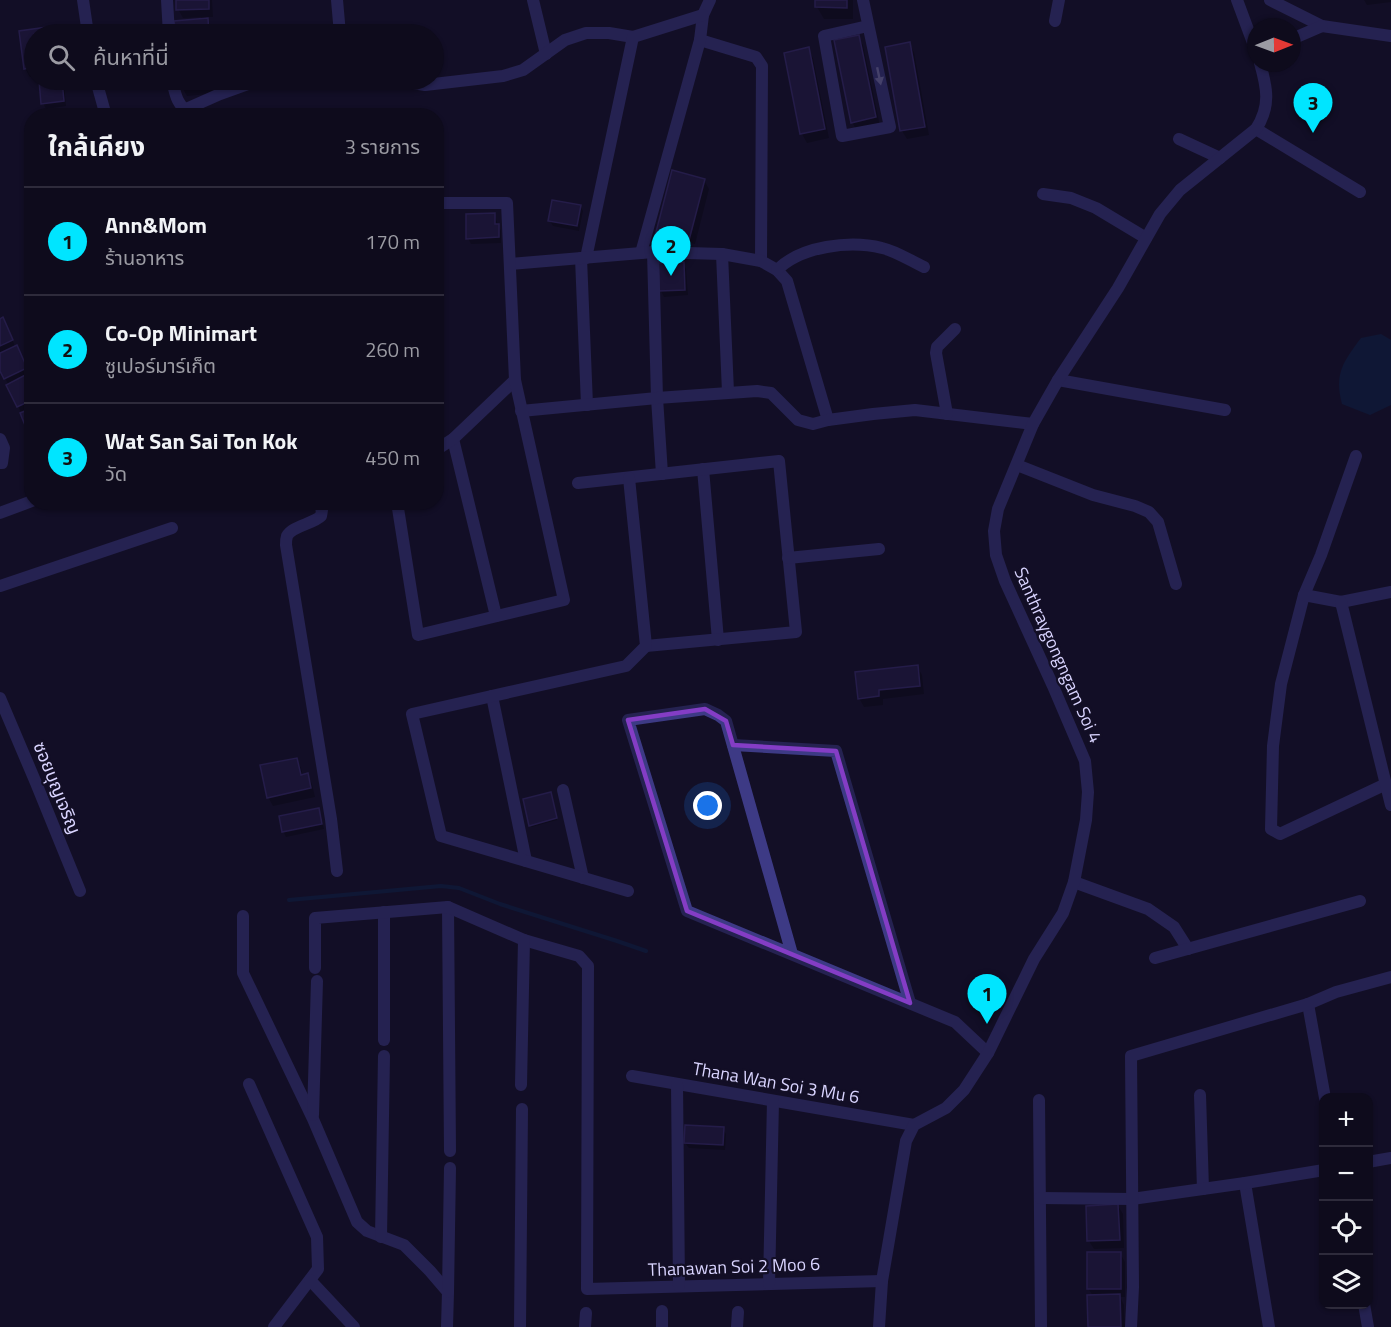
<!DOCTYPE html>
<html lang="th">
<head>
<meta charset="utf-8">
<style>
  :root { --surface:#0e0b1c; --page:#1c1929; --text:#f1f3f6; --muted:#9b9ba3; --line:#2e2b3b; --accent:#00e5ff }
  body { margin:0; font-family:"Titillium Web","Noto Sans Thai",sans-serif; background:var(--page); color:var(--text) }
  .controls { position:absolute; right:18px; bottom:18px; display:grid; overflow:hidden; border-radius:12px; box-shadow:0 2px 4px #0004 }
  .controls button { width:54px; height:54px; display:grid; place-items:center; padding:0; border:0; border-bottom:2px solid var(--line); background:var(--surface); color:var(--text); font:30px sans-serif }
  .compass { position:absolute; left:1247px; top:18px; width:54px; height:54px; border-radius:50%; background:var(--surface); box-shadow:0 2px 4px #0004; rotate:89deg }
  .you { position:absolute; left:708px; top:806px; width:21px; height:21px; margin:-15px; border:4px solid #fff; border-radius:50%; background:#1a73e8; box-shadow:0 0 0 9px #1a73e833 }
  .badge { display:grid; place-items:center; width:39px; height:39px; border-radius:50%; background:var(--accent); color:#111; font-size:20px; font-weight:700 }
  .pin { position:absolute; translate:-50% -50px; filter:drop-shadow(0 2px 3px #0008) }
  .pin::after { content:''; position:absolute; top:32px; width:21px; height:18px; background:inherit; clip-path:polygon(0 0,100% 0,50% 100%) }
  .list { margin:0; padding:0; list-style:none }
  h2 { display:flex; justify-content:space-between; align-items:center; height:78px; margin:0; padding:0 24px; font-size:26px }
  h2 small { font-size:20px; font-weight:400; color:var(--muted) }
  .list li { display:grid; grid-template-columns:39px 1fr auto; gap:18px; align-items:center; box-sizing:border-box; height:108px; padding:0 24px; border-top:2px solid var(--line) }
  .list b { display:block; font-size:22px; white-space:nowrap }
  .list p { margin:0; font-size:20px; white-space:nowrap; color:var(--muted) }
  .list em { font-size:20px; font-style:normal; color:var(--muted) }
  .icon { flex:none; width:33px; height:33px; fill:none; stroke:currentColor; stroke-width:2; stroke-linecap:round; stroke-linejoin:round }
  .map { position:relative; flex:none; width:1391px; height:1327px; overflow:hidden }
  .search { position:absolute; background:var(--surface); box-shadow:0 2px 4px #0004; left:24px; top:24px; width:420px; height:66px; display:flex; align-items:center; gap:15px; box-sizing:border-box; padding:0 21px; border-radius:33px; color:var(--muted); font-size:22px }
  .panel { position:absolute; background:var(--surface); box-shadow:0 2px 4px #0004; left:24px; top:108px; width:420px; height:402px; border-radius:24px }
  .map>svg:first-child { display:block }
  .water { fill:#0c2248 }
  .shadow { fill:#0007 }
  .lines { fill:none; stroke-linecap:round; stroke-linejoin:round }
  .stream { stroke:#0c2248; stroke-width:4 }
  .building { fill:#241b47; stroke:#3b2d73; stroke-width:1.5 }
  .street { stroke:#3d3a85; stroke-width:12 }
  .oneway { fill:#837fbc }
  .marked { fill:none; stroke:#843dc5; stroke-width:4.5; stroke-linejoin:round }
  .labels { text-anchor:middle; stroke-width:4.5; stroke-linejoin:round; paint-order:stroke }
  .street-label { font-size:18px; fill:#d9d4ff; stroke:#130f26 }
</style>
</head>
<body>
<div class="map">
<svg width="1391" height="1327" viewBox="0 0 1391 1327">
  <rect width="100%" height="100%" fill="#130f26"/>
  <path class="water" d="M1381,334L1391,340V405L1370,415L1342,404C1334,374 1343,362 1361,338Z"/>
  <g class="shadow">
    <polygon points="177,0 212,0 213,17 206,17 212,28 213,34 177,34 176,22 201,20 201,17 183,18 178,9"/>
    <polygon points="817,0 853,0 853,19 824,19 817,7"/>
    <polygon points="1364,0 1391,0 1391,2 1367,5"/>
    <polygon points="53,28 57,34 34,34 34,77 30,77 25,68 20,32"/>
    <polygon points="858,37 863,45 880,126 857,131 852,122"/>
    <polygon points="909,44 914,52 929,135 907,139 902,131"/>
    <polygon points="808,49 813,58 829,138 807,143 802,134 785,54"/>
    <polygon points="40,80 62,80 64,83 66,106 46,109 43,103"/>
    <polygon points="181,80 217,80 218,93 187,96 182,87"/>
    <polygon points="704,180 709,189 695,244 661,236 661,239 694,247 693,252 662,244 657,235"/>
    <polygon points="580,206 583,211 579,231 553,226 550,221"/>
    <polygon points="494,215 501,231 501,243 471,244 468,238"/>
    <polygon points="683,263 686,269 688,295 664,297 661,291 659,264"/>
    <polygon points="0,320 5,324 31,381 32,436 0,367"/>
    <polygon points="109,502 129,502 112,509"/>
    <polygon points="917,666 922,675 924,694 883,699 883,705 864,707 859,698"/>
    <polygon points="296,759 301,768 303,776 307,775 312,784 315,797 273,806 268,797"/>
    <polygon points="552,796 557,820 532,827 530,825"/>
    <polygon points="318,810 321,815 324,829 286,837 283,831"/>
    <polygon points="723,1129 726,1134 725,1150 689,1148 685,1143"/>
    <polygon points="1118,1206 1123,1214 1124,1248 1094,1249 1089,1241"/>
    <polygon points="1120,1253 1125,1262 1125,1297 1120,1297 1124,1305 1125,1327 1089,1327 1093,1296 1088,1288"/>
  </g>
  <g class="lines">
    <polyline class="stream" points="289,900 441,886 459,888 500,904 617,941 646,951"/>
  </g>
  <g class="building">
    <polygon points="176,0 209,0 209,9 176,10"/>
    <polygon points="815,0 847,0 847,8 815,7"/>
    <polygon points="208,18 209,34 176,34 174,21"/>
    <polygon points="54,26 55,34 34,34 34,67 24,69 19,31"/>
    <polygon points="859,35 876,117 851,123 834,40"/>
    <polygon points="910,42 925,127 900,131 885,47"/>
    <polygon points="809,47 825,129 800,134 784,53"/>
    <polygon points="39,80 62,80 64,101 41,104"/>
    <polygon points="180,80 213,80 214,85 181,88"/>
    <polygon points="672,170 705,179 688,244 655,236"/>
    <polygon points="552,200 581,205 577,226 548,221"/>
    <polygon points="495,213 495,224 499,224 499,237 466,239 466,214"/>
    <polygon points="684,262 685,290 659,291 658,263"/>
    <polygon points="3,317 13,340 0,346 0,319"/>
    <polygon points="17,345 27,368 4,379 0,371 0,353"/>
    <polygon points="29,373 32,379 32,400 17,407 6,385"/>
    <polygon points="32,408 32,433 29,435 20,413"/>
    <polygon points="918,665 920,686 879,690 879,696 858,699 855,672"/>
    <polygon points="297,758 301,775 308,773 311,788 267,798 260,765"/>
    <polygon points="551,792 557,818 529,826 523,799"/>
    <polygon points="319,808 322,824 282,832 279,816"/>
    <polygon points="685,1125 724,1127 723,1145 684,1143"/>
    <polygon points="1118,1204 1120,1240 1087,1241 1086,1206"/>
    <rect x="1087" y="1252" width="34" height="37"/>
    <polygon points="1120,1294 1121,1327 1088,1327 1087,1295"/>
  </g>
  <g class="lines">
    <g class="street">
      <polyline points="83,0 88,34"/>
      <polyline points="167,0 169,34"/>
      <polyline points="337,0 340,34"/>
      <polyline points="533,0 546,54"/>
      <polyline points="863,0 890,127 842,136 824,36 868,26"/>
      <polyline points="1237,0 1256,51"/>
      <polyline points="1270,0 1322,26 1391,36"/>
      <polyline points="1055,21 1059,0"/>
      <polyline points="1292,39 1322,26"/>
      <polyline points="700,40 756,57 762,66 761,261"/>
      <polyline points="96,80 106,116"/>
      <path d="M172,80C176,97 176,102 190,115"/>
      <polyline points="394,80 425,85 503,76 523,70 565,40 586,33 609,33 633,37"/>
      <polyline points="184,110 220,94 259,80"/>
      <polyline points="1256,129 1360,192"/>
      <polyline points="1179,139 1220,158"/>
      <polyline points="1043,194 1071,198 1096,208 1146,238"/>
      <polyline points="653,252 657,398 662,474"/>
      <polyline points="641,253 700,40 703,15 710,0"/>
      <polyline points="722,254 728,392"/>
      <polyline points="581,258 587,405"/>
      <polyline points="586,258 633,37 703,15"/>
      <polyline points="510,264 653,252 722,254 761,261 777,270 787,281 828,420"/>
      <path d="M777,270C801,246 850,240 882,248C896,251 911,261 924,267"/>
      <polyline points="1058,380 1225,410"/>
      <polyline points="521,411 657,398 757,391 771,393 798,420 813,424 828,420 873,414 915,410 1033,424"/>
      <polyline points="947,414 936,353 937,347 955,329"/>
      <polyline points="0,439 4,448 2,463 0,463"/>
      <polyline points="453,439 496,616"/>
      <polyline points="436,450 453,439 515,380"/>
      <polyline points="1356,456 1321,555 1304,595 1281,684 1273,746 1271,829 1280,834 1386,784"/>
      <polyline points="1017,465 1093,495 1135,506 1149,512 1158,522 1176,584"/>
      <polyline points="703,469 718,640"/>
      <polyline points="578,483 779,461 796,632 646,646"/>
      <path d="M318,502L322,510L321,516C313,524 292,526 287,536C286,539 286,542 286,545L331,819L337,871"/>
      <polyline points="397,502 418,635 564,600 515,380 507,203 436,203"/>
      <polyline points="0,513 32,501"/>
      <polyline points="788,558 879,549"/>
      <polyline points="0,586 172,528"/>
      <polyline points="1304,595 1341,602 1391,592"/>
      <polyline points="1341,602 1391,805"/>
      <polyline points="492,696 526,861"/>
      <polyline points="0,698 36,783 80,891"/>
      <polyline points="733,745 836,751 910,1003"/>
      <polyline points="563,790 583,878"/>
      <polyline points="1074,882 1148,909 1174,927 1188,949"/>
      <polyline points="628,891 441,836 412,714 626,666 646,646 629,478"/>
      <polyline points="448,907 450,1151"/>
      <polyline points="384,912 384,1040"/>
      <polyline points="243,916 243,973 313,1119 357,1222 367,1231 404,1245 430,1271 448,1292 447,1327"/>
      <polyline points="792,954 726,721 718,715 705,709 628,720 687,911 955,1022 988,1053"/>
      <polyline points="1155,958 1360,901"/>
      <polyline points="315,968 315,918 448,907 524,940 579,956 588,966 587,1289 882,1281"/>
      <polyline points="1308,1004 1325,1098"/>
      <polyline points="632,1076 914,1125"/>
      <polyline points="249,1084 317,1237 318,1269 274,1327"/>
      <polyline points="677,1084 679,1286"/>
      <polyline points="521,1085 524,940"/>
      <polyline points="1200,1095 1203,1189"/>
      <polyline points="1039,1100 1041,1327"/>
      <polyline points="313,1115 317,981"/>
      <polyline points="1368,1162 1391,1158"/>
      <polyline points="1245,1183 1269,1327"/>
      <polyline points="1040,1198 1132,1199 1245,1183 1324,1170"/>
      <polyline points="381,1237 384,1056"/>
      <polyline points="310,1280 354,1327"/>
      <polyline points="769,1284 773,1101"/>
      <polyline points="448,1292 450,1168"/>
      <polyline points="1364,1304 1368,1327"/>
      <polyline points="520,1327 522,1109"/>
      <polyline points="585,1327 586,1313"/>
      <polyline points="662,1327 662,1311"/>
      <polyline points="737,1327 738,1312"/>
      <path d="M879,1327L882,1281L906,1141L914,1125L946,1108L964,1090L988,1053L1034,959L1063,913L1074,882L1086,820L1088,792L1085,761L1053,686L1005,581L996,555L994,531L998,509L1033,424L1058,380L1118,288L1160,214L1180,190L1256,129C1271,106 1267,88 1260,63"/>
      <polyline points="1131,1327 1133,1287 1131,1056 1308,1004 1336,992 1391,977"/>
    </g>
  </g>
  <defs><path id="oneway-solid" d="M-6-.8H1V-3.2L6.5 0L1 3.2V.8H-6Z" transform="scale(1.5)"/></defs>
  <use class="oneway" href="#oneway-solid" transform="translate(879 76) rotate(78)"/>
  <path d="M0 0H1391V1327H0ZM705,709L726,721L733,745L836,751L910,1003L687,911L628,720Z" fill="#130f26" fill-opacity=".55" fill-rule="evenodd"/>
  <path class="marked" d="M705,709L726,721L733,745L836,751L910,1003L687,911L628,720Z"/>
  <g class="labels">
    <g class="street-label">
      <text transform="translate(1058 655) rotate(66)" y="6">Santhraygongngam Soi 4</text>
      <text transform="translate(57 788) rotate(68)" y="6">ซอยบุญเจริญ</text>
      <text transform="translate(776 1083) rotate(10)" y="6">Thana Wan Soi 3 Mu 6</text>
      <text transform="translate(734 1267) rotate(-2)" y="6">Thanawan Soi 2 Moo 6</text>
    </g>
  </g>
</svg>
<div class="controls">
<button>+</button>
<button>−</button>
<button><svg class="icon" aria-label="locate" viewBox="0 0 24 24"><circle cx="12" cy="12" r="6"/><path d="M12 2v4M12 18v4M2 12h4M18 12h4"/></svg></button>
<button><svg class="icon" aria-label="layers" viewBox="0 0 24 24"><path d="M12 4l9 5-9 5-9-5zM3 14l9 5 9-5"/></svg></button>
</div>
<svg class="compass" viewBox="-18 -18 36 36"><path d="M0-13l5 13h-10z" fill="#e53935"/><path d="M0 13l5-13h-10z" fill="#9b9ba3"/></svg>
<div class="you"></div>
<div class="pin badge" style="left:987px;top:1024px">1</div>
<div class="pin badge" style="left:671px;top:276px">2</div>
<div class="pin badge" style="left:1313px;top:133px">3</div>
<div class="search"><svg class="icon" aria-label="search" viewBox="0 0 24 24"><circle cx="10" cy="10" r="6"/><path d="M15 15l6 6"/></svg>ค้นหาที่นี่</div>
<section class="panel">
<h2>ใกล้เคียง<small>3 รายการ</small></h2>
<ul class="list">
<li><span class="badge">1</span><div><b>Ann&amp;Mom</b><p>ร้านอาหาร</p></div><em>170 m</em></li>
<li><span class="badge">2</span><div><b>Co-Op Minimart</b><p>ซูเปอร์มาร์เก็ต</p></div><em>260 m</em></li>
<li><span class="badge">3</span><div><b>Wat San Sai Ton Kok</b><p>วัด</p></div><em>450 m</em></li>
</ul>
</section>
</div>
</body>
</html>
